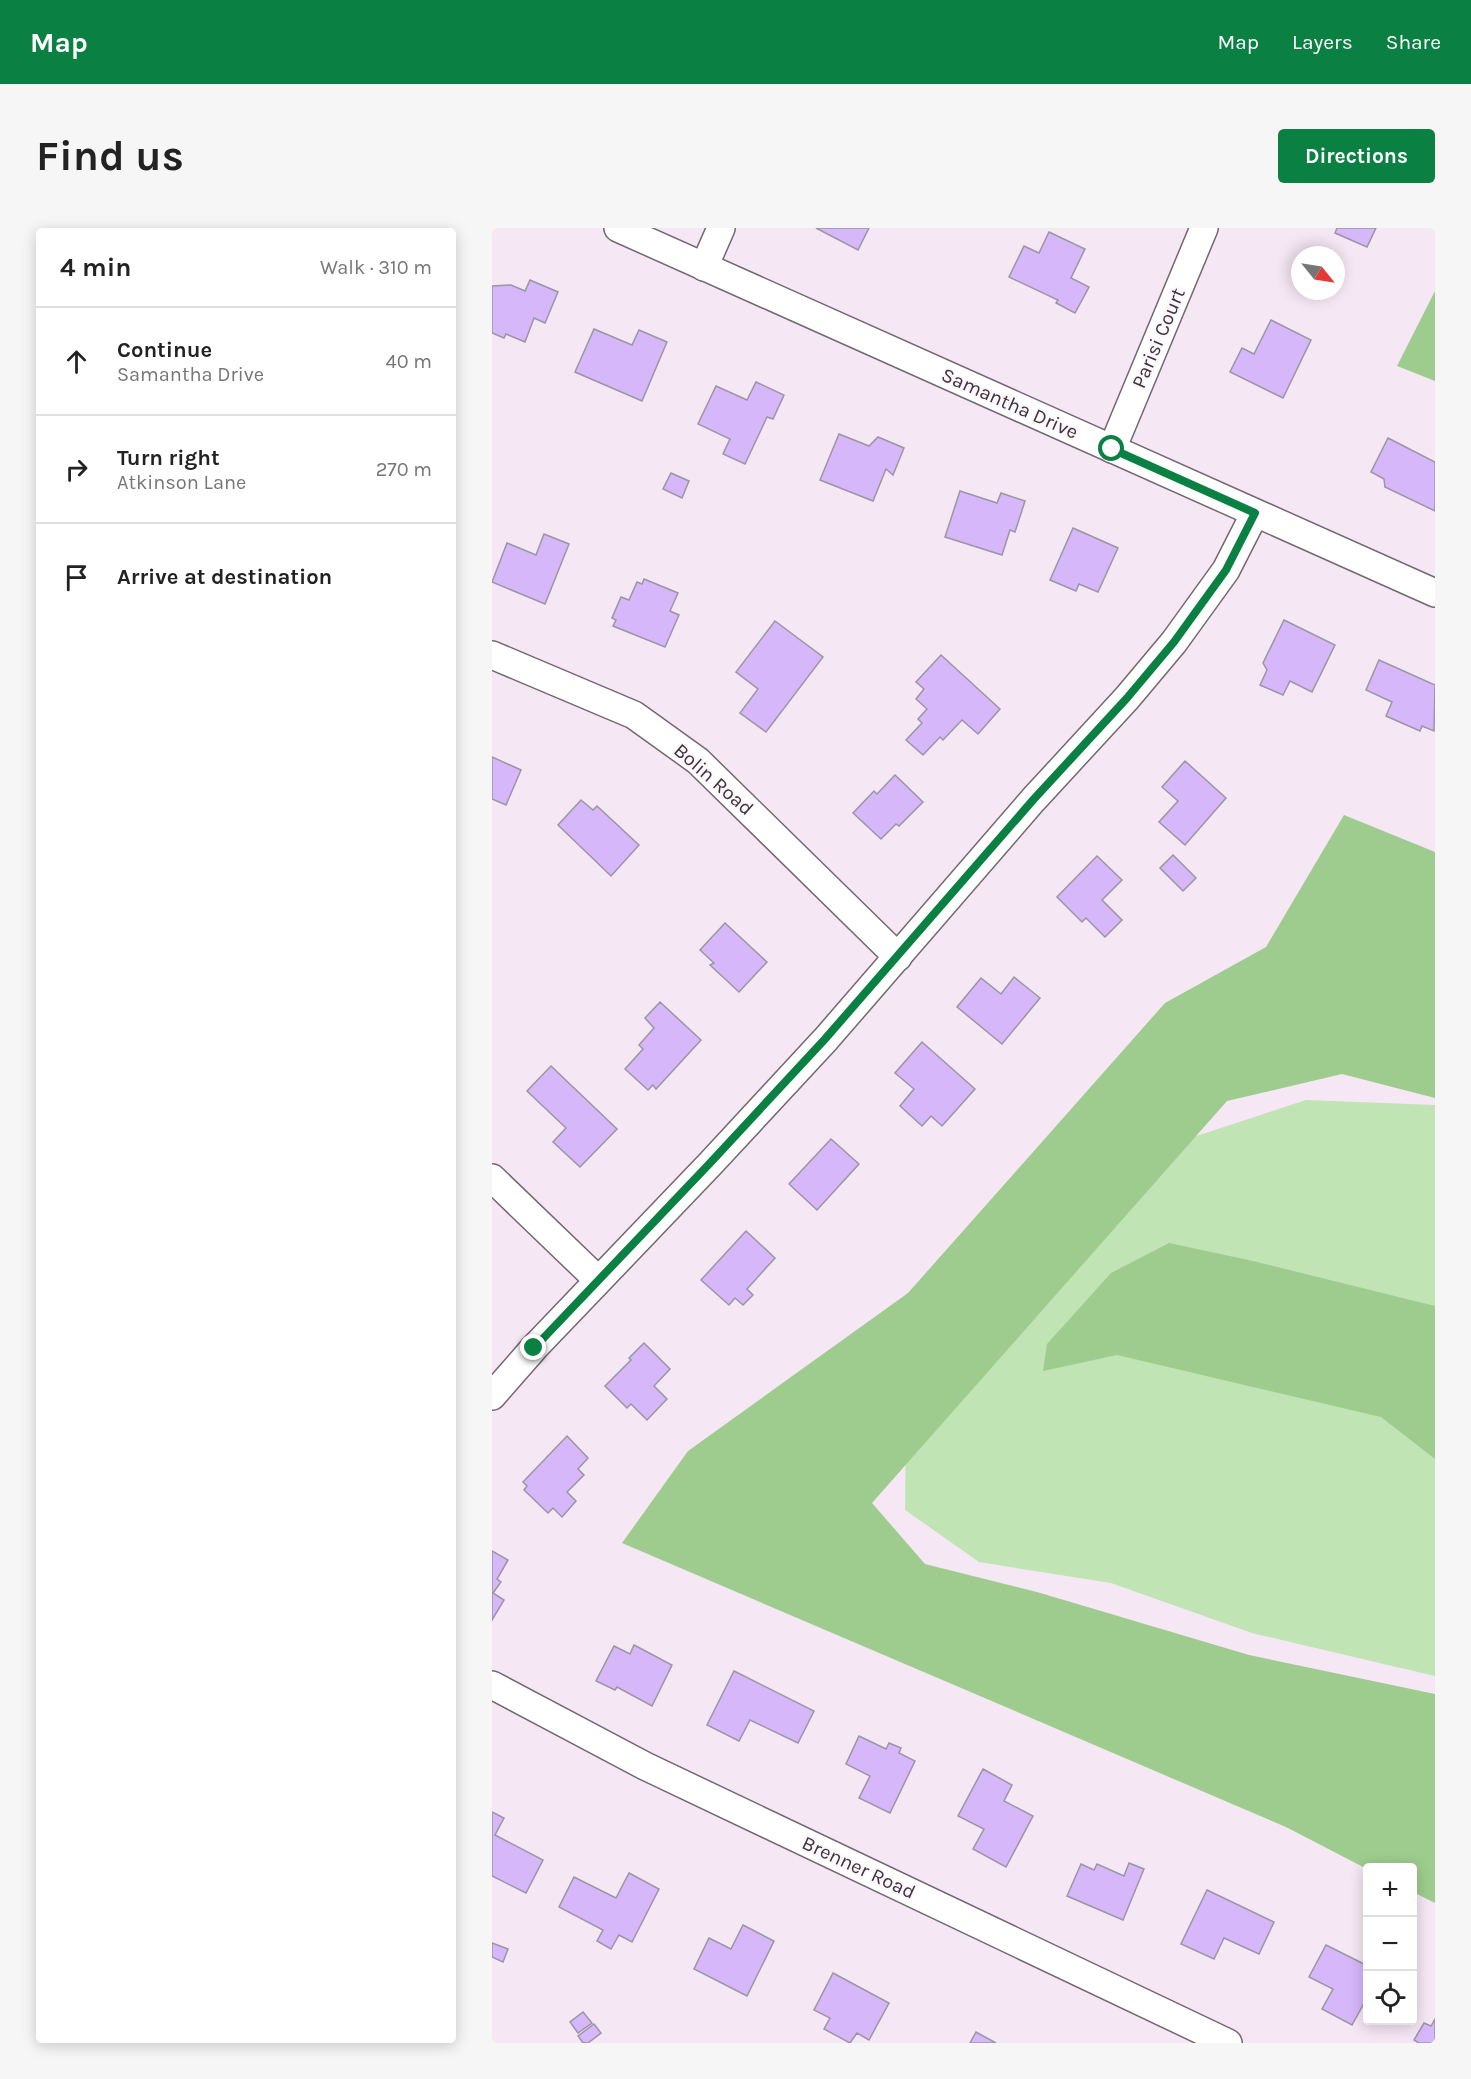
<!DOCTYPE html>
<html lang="en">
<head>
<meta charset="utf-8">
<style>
  :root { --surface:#fff; --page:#f6f6f6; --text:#222; --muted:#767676; --line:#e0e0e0; --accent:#0b8043 }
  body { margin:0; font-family:Karla,sans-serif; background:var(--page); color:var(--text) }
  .controls { position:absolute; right:18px; bottom:18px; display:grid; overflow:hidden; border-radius:6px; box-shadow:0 3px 15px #0003 }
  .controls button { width:54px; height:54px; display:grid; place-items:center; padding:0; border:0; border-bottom:2px solid var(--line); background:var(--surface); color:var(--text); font:30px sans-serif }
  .compass { position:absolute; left:799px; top:18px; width:54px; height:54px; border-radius:50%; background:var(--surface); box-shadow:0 3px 15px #0003; rotate:120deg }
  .stop { position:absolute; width:18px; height:18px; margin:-14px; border:4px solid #0b8043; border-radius:50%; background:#fff }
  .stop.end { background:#0b8043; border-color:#fff; box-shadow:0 2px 6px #0008 }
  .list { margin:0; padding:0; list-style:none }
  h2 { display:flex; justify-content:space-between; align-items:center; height:78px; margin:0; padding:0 24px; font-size:26px }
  h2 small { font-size:20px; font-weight:400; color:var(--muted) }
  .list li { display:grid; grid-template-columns:39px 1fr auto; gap:18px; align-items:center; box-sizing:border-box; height:108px; padding:0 24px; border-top:2px solid var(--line) }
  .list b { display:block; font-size:22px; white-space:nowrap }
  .list p { margin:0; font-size:20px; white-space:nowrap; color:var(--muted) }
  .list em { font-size:20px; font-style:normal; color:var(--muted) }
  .icon { flex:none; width:33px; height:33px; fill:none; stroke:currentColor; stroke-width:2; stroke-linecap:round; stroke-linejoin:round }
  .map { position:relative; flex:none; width:943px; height:1815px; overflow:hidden; border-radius:6px }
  header { display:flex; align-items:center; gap:36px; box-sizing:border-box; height:84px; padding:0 30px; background:var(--accent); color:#fff }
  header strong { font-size:28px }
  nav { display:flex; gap:33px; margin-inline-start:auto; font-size:21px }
  .intro { display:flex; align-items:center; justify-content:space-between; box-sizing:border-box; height:144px; padding:0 36px }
  h1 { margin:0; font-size:42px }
  .button { padding:15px 27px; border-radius:6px; background:var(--accent); color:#fff; font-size:21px; font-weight:700 }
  main { display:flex; gap:36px; padding:0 36px }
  aside { flex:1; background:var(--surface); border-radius:6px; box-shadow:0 3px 15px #0003 }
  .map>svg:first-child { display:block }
  .green { fill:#c0e4b4 }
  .forest { fill:#9ecc8e }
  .building { fill:#d6b7fa; stroke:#9b95a4; stroke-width:1.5 }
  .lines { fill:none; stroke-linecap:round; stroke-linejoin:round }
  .minor-casing { stroke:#736772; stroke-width:30 }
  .minor { stroke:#fff; stroke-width:27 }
  .route { stroke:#0b8043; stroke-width:8 }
  .labels { text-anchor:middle; stroke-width:4.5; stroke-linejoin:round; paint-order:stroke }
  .street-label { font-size:20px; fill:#3b363a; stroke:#fdf7fd }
</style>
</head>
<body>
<header>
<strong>Map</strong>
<nav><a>Map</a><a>Layers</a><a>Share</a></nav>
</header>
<div class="intro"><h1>Find us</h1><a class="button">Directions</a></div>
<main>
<aside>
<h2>4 min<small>Walk · 310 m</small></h2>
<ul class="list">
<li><svg class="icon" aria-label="ahead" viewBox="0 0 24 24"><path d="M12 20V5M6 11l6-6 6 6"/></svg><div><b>Continue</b><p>Samantha Drive</p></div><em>40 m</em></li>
<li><svg class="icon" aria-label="right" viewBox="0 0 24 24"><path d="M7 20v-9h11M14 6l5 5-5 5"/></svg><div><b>Turn right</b><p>Atkinson Lane</p></div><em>270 m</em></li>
<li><svg class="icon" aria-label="arrive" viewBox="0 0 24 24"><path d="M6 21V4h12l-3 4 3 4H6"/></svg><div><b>Arrive at destination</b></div></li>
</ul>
</aside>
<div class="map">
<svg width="943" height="1815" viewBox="0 0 943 1815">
  <rect width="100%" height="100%" fill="#f5e7f4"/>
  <polygon class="green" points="814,872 943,877 943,1448 760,1405 619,1355 487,1334 413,1282 414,1196 619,936"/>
  <g class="forest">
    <polygon points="943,63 943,153 905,138"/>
    <polygon points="852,587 943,624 943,870 850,846 735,873 380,1275 433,1336 545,1364 757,1427 943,1466 943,1675 921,1664 920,1640 875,1641 794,1599 130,1315 196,1223 416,1065 673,775 774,719"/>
    <polygon points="677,1015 761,1033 943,1078 943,1231 889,1189 625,1127 551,1143 555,1116 619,1045"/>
  </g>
  <g class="building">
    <polygon points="324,0 377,0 366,22"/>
    <polygon points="845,0 884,0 875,19 843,5"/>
    <polygon points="557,4 593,21 579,50 597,59 583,85 564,75 566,72 517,49 532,18 547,25"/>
    <polygon points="38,52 66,64 53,95 42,90 33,114 14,106 12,110 0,105 0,58 19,57 33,63"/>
    <polygon points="779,92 819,112 791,170 738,144 750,120 762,126"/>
    <polygon points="102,101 140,117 147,102 175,114 150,173 83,144"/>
    <polygon points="264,154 292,167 281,191 275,189 253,236 231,226 238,211 206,196 224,158 255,172"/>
    <polygon points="347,206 377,218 386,209 412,220 401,247 394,241 381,273 328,252"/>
    <polygon points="896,210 943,234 943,283 893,259 892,251 879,244"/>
    <polygon points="179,245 197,253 190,270 171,261"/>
    <polygon points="468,263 505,275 509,265 533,273 523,304 518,302 510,327 453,309"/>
    <polygon points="581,300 626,320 606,364 587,356 584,363 558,352"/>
    <polygon points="52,306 77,316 53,376 0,354 15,315 44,327"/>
    <polygon points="152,351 186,365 178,383 187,387 173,419 121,398 124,392 120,390 129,369 137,372 145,354 150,356"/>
    <polygon points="792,392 843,417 820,464 798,453 791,467 768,457 775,442 771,435"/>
    <polygon points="283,393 331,429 274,504 248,485 266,461 244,444"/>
    <polygon points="449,427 508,481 486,506 470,492 451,512 448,509 431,527 414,512 430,495 426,491 435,481 424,471 432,461 424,454"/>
    <polygon points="887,432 943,457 942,503 930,498 928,503 894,488 900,474 874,462"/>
    <polygon points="0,529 29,542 14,577 0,571"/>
    <polygon points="693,533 734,570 693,617 667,594 686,573 670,559"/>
    <polygon points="403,547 431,574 407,598 404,596 389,611 361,585 382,563 385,566"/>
    <polygon points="89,572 101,582 105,578 147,617 119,648 66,597"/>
    <polygon points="681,627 704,650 691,663 668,640"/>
    <polygon points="605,628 630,652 610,672 630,692 613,709 594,690 590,694 565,669"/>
    <polygon points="233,695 275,734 247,764 218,737 222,735 208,722"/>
    <polygon points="522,749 548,770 510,816 465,779 489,750 509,766"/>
    <polygon points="168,774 209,812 164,861 161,857 156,862 133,841 151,821 147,817 162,800 153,790"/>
    <polygon points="430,814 483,861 450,898 439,888 430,898 408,878 422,861 403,845"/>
    <polygon points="59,838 125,901 88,939 61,914 74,900 35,863"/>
    <polygon points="339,911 367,936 325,982 297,956"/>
    <polygon points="254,1003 283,1030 255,1061 261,1067 251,1077 243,1070 237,1077 209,1052"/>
    <polygon points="152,1115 178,1141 162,1158 175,1171 155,1192 139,1176 135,1180 113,1158 139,1132 137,1130"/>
    <polygon points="75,1208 96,1230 86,1241 92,1247 75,1264 84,1273 70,1289 61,1280 56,1285 32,1262 35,1258 31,1254"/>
    <polygon points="0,1323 16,1332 5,1351 9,1354 1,1365 12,1372 0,1392"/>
    <polygon points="142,1417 180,1437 160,1478 125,1459 123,1462 104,1453 122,1418 138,1426"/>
    <polygon points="242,1443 322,1483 306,1515 258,1492 247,1513 215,1497"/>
    <polygon points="367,1508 394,1521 397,1515 409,1520 407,1525 423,1533 398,1585 367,1570 378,1548 354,1536"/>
    <polygon points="491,1541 520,1557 512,1573 541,1588 514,1639 481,1621 492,1601 466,1588"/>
    <polygon points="0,1584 12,1590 3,1607 51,1632 34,1665 0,1648"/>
    <polygon points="637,1635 652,1641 631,1692 575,1668 589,1636 602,1642 605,1636 632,1648"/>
    <polygon points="137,1645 167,1661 140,1714 127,1707 119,1721 105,1713 111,1702 67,1679 82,1649 124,1670"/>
    <polygon points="715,1662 782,1694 767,1726 732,1710 722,1731 689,1716"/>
    <polygon points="251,1697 282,1713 255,1768 202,1741 217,1710 239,1721"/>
    <polygon points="0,1715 16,1721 11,1734 0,1729"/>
    <polygon points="834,1717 876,1738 876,1768 860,1797 830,1781 841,1761 817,1749"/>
    <polygon points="341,1745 397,1775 377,1812 365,1805 358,1815 332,1801 338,1790 322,1782"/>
    <polygon points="91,1784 100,1795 86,1805 78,1794"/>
    <polygon points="943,1791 943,1815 927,1815 922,1812 932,1795 939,1798"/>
    <polygon points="102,1796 109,1805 96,1815 91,1815 86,1808"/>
    <polygon points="484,1804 504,1815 478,1815"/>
  </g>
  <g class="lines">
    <g class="minor-casing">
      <g id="minor">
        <polyline points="126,0 943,365"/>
        <polyline points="212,39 229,0"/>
        <polyline points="620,221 712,0"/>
        <polyline points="0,427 142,487 206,533 406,729"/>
        <polyline points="0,950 106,1052"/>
        <polyline points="0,1168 42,1120 219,935 334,811 541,572 635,470 682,414 734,342 763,285"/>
        <polyline points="0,1457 153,1538 736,1815"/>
      </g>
    </g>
    <use href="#minor" class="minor"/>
  </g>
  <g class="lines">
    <polyline class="route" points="42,1120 219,934 333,811 541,572 635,470 682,414 734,342 763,285 620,221"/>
  </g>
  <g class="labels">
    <g class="street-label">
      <text transform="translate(666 110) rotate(-67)" y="7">Parisi Court</text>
      <text transform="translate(518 175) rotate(24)" y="7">Samantha Drive</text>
      <text transform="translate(222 551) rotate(41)" y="7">Bolin Road</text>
      <text transform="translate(367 1639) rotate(25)" y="7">Brenner Road</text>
    </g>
  </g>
</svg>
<div class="controls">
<button>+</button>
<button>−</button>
<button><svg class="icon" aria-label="locate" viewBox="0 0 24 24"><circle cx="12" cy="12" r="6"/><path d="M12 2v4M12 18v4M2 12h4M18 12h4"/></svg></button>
</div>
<svg class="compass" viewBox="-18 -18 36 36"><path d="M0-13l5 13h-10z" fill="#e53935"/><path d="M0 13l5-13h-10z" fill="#767676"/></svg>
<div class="stop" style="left:620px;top:221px"></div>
<div class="stop end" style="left:42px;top:1120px"></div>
</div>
</main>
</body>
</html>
